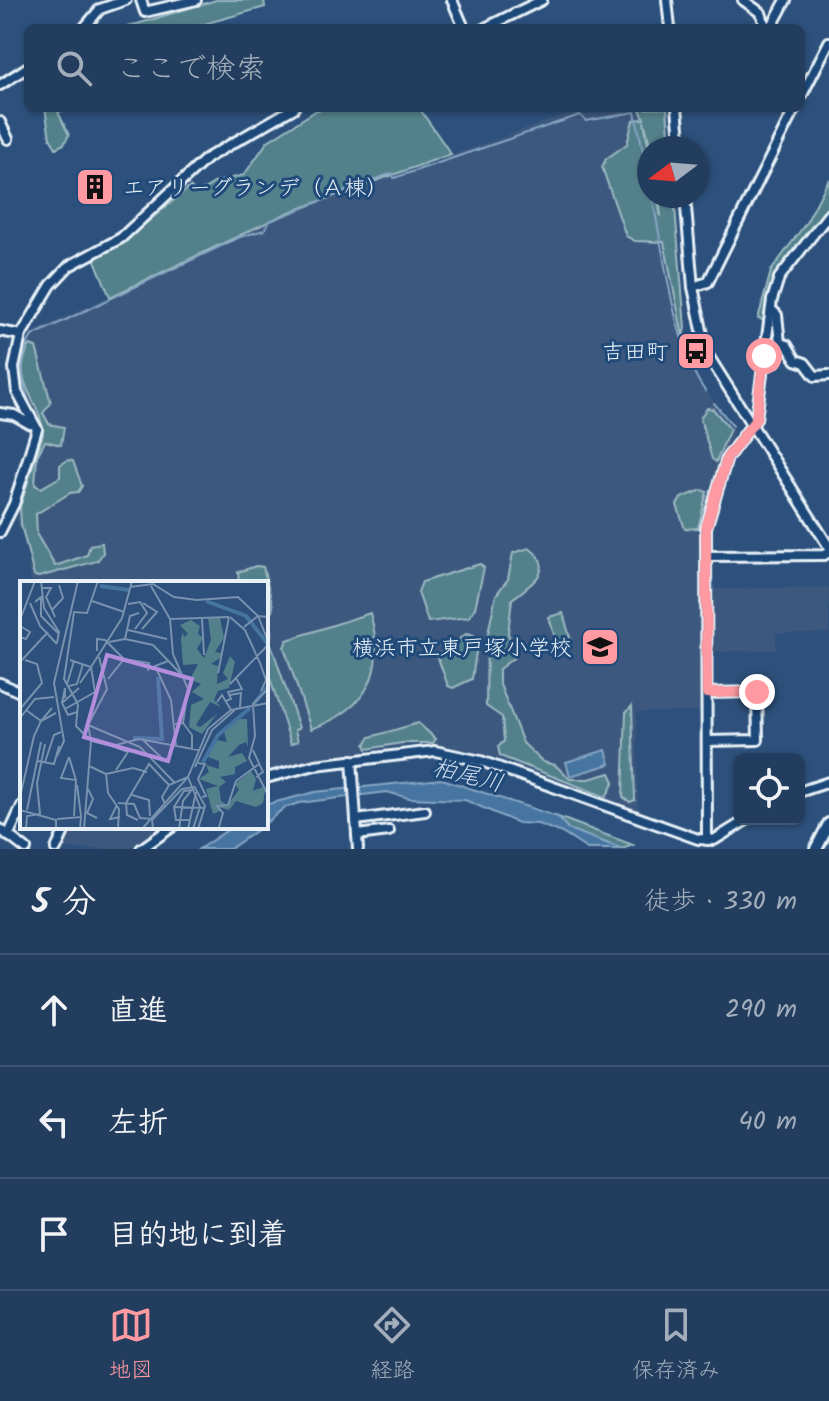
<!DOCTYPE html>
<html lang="ja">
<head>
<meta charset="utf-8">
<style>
  :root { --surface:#223d5d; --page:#2a4463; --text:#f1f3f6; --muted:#a2aebc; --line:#3f5672; --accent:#ff9aa2 }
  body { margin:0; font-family:Kalam,"Klee One",sans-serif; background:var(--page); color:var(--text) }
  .controls { position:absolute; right:24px; bottom:24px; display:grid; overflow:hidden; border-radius:12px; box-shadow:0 2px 6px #0004 }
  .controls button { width:72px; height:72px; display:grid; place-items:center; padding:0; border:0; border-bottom:2px solid var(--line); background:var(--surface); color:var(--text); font:40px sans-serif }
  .compass { position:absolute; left:637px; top:136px; width:72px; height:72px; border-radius:50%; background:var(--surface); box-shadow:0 2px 6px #0004; rotate:254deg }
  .stop { position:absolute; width:24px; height:24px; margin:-18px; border:6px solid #ff9aa2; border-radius:50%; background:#fff }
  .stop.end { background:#ff9aa2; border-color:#fff; box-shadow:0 2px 8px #0008 }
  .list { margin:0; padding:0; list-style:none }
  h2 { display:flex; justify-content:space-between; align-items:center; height:104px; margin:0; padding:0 32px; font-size:34px }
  h2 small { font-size:26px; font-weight:400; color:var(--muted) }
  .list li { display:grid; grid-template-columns:52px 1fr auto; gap:24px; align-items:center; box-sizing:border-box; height:112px; padding:0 32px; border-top:2px solid var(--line) }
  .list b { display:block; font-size:30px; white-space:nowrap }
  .list em { font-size:26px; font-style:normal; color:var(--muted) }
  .icon { flex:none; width:44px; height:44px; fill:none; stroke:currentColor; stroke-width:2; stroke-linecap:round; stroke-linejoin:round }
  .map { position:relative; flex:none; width:829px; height:849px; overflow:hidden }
  .search { position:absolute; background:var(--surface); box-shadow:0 2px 6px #0004; left:24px; right:24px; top:24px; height:88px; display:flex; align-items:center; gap:20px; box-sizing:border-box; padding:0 28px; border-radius:12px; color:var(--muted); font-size:30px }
  .sheet { height:440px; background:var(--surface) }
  nav { display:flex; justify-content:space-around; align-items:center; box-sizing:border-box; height:112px; border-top:2px solid var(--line); background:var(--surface); font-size:22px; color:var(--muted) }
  nav a { display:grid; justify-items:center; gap:4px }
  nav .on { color:var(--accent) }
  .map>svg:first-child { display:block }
  .built { fill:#3e597e }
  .green { fill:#52818b; stroke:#9db9c2; stroke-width:2 }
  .water { fill:#4674a1; stroke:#87a6c4; stroke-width:2 }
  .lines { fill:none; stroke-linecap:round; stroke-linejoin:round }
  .stream { stroke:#87a6c4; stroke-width:2 }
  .minor-casing { stroke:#e8f1f8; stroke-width:14 }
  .major-casing { stroke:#e8f1f8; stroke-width:16 }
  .minor { stroke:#1f4a7a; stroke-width:8 }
  .major { stroke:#1f4a7a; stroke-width:10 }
  .route { stroke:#ff9aa2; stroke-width:10 }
  .labels { text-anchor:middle; stroke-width:6; stroke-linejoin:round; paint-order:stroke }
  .poi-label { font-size:22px; fill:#e8f1f8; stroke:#1f4a7a; text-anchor:end }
  .water-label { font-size:24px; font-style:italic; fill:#d0deeb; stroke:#1f4a7a }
  .inset-river { fill:none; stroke:#4674a1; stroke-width:4 }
  .inset-road { fill:none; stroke:#7891ae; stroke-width:2 }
  .view { fill:#b28edc; fill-opacity:0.15; stroke:#b28edc; stroke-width:4 }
  .inset-edge { fill:none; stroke:#e8f1f8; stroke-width:4 }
</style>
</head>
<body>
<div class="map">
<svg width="829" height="849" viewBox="0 0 829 849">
  <rect width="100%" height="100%" fill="#2d517c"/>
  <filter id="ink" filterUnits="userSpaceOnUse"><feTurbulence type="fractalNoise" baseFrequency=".0125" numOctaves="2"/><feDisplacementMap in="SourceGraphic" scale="16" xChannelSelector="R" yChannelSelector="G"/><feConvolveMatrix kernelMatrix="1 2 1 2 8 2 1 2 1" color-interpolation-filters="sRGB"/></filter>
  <g filter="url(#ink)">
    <g class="built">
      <polygon points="629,108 669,108 672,148 649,148 649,196 676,196 687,329 685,339 697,380 732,424 734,431 711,484 702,524 701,712 637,712 638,811 492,756 441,745 418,744 319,758 266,770 266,583 32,583 27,569 31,567 15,513 42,429 28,406 21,383 21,356 31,333 287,213 579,110 586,115"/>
      <polygon points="829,587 829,633 776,633 776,650 710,652 710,589"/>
      <polygon points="68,827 160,827 129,849 58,849"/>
    </g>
    <g class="green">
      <polygon points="216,0 264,0 265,7 190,28 124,28"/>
      <polygon points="45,108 73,108 58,112 69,135 64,144 56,148 50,138"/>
      <polygon points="339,108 419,108 451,154 287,213 110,297 94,258 123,242 190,187 197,194 214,183 244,175 268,141 317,110"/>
      <polygon points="667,108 670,148 651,148 644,121 649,150 649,196 657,196 661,217 659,196 674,196 685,328 683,336 664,242 635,241 626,236 602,167 606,159 627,144 633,120 644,119 640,109"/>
      <path d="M829,179V229L817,225C789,251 769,282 764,320L758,319L771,271L806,223Z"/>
      <path d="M30,345L36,347L51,403L43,413L49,424L64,427L61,445L45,441L37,456L35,485L41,488L60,477V465L68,460L73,461L82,486L78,492L70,493L36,514L37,535L55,566L87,555L90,545L102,543L103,553L97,561L39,577L34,576L21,524L20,507L43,434C43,401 8,383 30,345Z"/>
      <polygon points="707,408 713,409 730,429 716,462 712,459 700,418"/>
      <polygon points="702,490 707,492 698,528 685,529 677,505 681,498"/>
      <path d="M529,548C559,569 529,586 512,599L508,633L516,656L499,669V682L523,743L543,762L555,765L570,779H589L610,773L614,782L606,797L500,756L498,747L504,741L502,717L486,706L487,638L496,595L508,579L513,553Z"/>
      <polygon points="480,564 484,568 475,608 469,617 428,622 418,592 422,582"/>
      <polygon points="256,566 263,567 273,606 272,612 266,614 266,583 239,583 238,572"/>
      <path d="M370,613C387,672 368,709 311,729L284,647L287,640Z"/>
      <polygon points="563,613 571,641 557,645 549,617"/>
      <polygon points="272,630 270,641 299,728 295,730 298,741 291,744 266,666 266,631"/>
      <polygon points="466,634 474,636 476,652 472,679 453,688 448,686 437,655"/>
      <polygon points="632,706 635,800 630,802 623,797 626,712"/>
      <polygon points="418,723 436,739 433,743 402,743 367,749 365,745 370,737"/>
      <polygon points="558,817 633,845 622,849 568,829"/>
    </g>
    <g class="water">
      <polygon points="606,750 610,764 570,776 566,762"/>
      <polygon points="442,779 558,817 568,829 622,849 587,849 562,833 538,824 518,823 465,800 409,798 387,792 299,803 284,808 266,823 268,804 315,792"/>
      <polygon points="232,827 261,827 230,849 199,849"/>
    </g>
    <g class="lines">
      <g class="stream">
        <path d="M652,196C663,248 675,353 706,392"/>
        <polyline points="714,403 733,426"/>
        <path d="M34,415C23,389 15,361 32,336L240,237L264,230L270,221L392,173L394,178L580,115L586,121L635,112L649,181"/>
      </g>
      <g class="minor-casing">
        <g id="minor">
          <polyline points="141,0 145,12 196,0"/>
          <polyline points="452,0 464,28"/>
          <polyline points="667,0 670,28"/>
          <polyline points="743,0 761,13 766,28"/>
          <polyline points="84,28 100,9 126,0"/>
          <polyline points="485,28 542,0"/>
          <polyline points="771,28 786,0"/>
          <polyline points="0,85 28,67"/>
          <polyline points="801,97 829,42"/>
          <polyline points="677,108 681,148"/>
          <polyline points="0,122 8,139"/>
          <polyline points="685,196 693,287 707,354 829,547"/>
          <polyline points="693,287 708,282 795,108"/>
          <polyline points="0,331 21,335"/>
          <polyline points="780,343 787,345 796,360 805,363 815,376 829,375"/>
          <polyline points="763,368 776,361 780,343 777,315 771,309"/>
          <polyline points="0,413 14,415 30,424"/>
          <polyline points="37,429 17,392 14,368 21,335 51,285 69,266 121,238 207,158 294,108"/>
          <polyline points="0,532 14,504 37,429"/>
          <polyline points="707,556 824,555 829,552"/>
          <polyline points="0,683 22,693"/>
          <polyline points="707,693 757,692 758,740 707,741"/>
          <polyline points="352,760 358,849"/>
          <polyline points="266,778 315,765 435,751 481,761 698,839 714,840 748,819"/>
          <polyline points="799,792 829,782"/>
          <polyline points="356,820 425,811"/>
          <polyline points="0,829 26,849"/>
          <polyline points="357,835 389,831"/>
          <polyline points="8,836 22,806"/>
          <polyline points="707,840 706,528 727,458 756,419 772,300 779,278 829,214"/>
          <polyline points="56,849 66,827"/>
          <polyline points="141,849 172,827"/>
        </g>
      </g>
      <g class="major-casing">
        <polyline id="major" points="816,849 829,824"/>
      </g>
      <use href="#minor" class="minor"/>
      <use href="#major" class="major"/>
    </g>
  </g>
  <g class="lines" filter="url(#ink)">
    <polyline class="route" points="757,692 707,693 706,528 727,458 756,419 764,356"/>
  </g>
  <defs>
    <g id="building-square" transform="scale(2)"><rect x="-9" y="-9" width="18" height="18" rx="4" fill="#ff9aa2" stroke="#1f4a7a"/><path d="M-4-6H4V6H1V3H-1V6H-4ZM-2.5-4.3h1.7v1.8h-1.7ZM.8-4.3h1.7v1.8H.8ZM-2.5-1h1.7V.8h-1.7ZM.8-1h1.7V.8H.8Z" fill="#111"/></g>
    <g id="bus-square" transform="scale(2)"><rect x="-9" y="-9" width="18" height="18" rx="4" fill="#ff9aa2" stroke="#1f4a7a"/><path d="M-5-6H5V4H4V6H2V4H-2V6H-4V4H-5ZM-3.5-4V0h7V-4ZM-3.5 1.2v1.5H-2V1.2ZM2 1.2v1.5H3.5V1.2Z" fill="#111"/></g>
    <g id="school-square" transform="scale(2)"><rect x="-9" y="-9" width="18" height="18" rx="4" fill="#ff9aa2" stroke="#1f4a7a"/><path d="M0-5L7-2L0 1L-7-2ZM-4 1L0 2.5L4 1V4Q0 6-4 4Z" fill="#111"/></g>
  </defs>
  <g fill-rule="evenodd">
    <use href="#building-square" x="95" y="187"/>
    <use href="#bus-square" x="696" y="351"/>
    <use href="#school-square" x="600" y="647"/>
  </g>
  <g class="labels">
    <g class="poi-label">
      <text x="123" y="195" text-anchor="start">エアリーグランデ（Ａ棟）</text>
      <text x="668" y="359">吉田町</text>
      <text x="572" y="655">横浜市立東戸塚小学校</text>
    </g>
    <g class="water-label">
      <text transform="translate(468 775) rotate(14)" y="8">柏尾川</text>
    </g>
  </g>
  <g transform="translate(20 581)">
    <rect width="248" height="248" fill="#2d517c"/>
    <path d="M188,37H200L204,57L195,71L202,72L200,77L191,83L198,85L197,103L208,98L203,92L210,75L215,81L209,107L198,110L194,119L201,126L190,121L176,144L180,146L197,133L182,153L169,146L171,124L184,118L172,111L181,103L170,98L178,83L163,84L161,58L163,51L164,56L168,53L160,44L171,39L180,45L181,40L178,53L183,57L177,68L184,77L191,59ZM216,138H227L228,166L226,161L219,164L208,176L222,172L227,180L215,186V193L200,196L206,201L199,206L201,220L207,224L219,209L215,203L231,190L236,198L233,210L243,206L245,210L243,222L236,226L216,220L209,229L198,226L200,230L193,233L186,208L198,205L179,198L189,191L186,184L199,188V180L188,176L196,159L207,161L204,151Z" fill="#52818b"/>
    <path class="inset-river" d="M80,5L109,9M186,20L226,35L248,63M233,124L248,105M113,157L142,158L138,96M183,181L198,154L230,127"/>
    <path class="inset-road" d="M21,0L24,27L39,51L37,62M131,5L150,38L153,73L168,108L163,142L155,143M110,6L133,3L154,16L177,19L218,16L238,35L248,36M21,7H31L26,16L32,29M72,20L104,31M15,21L21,16V35L38,52M10,22L20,45L37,63M108,23L120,21L127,32L115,48M35,36L32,29L43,17L39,4M210,36L225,49L240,82L246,99L241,110M150,38L209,36M182,38L184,74M0,39L15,0M0,45L10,51L6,58L0,56M224,46L238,35L248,60M122,48L137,31L123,22M108,49L147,58M105,58L110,35L119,32M89,61L105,58L133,64L160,92M77,70V58L85,59L104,78L129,82L128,90M79,76L87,108L68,144L71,160L92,165L119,158L178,169M50,79L71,86L60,102M148,80L135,85L151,119L156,165M0,81L28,51M198,92L209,36M88,98L104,78M47,103L54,80M210,103L248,64M49,105L57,103L63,83M248,108L233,123L235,155L229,177L248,214M210,114L221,112L220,126M206,120L211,118L208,111L222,108L216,97M197,121L202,114L211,129M42,122L45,107V117M58,123L44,98L54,31L67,32L78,0M58,123L56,145L71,160L64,248M1,127L22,102L17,83L5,79M45,128L75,111L71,86L102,37L112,0M6,129L21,140L32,127M57,131L48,134L42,122L59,107M0,137L15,118L34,116M163,142L172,154V168M68,144L120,166L155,202M123,159L146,181M92,165L108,171L96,189M233,169L243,191L236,196M37,175L44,160L34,102L58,0M49,176L41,197L56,199L54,235M49,176L56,199M18,180L34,183L39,165M25,181L34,154L41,151M178,182L185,183L178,198L186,215L182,216M69,185L86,193L88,212L99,228L98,248M175,186L192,149L217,127M86,193L113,187L127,191M168,196L180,226L173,248M57,204L61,235M174,205L185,225L178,248M68,208L73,218L67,232L77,237M112,214L129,219L130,235M0,216L14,155L21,140L36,132M98,222L114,223L120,237L132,238L133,248M145,223L142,216L149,204L168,196M97,224L90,238L100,236M154,226L164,210L172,209M0,229L36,239V248M7,229L21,161M37,238L61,236L60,248M118,239L107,234L106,222L129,183L149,204M132,239L162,208L174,206M171,239H156L154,226L185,227M199,246L203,232L197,225L208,224L216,200L239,183M6,248L7,235L20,233L17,202L25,163M122,248L168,196L188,148L211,129L248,122M159,248L163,220L174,206M168,248L176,211M247,248L248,219"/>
    <path class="view" d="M87,74L172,98L148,180L64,156Z"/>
    <rect width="248" height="248" class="inset-edge"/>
  </g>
</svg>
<div class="controls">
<button><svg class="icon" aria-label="locate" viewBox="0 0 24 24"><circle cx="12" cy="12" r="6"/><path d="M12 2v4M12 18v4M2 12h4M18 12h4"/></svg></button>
</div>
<svg class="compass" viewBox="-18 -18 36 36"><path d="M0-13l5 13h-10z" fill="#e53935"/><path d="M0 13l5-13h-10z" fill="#a2aebc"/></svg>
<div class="stop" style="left:764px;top:356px"></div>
<div class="stop end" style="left:757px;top:692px"></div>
<div class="search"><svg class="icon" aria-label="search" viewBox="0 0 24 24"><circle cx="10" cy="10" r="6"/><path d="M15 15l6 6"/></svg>ここで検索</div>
</div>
<section class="sheet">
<h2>5 分<small>徒歩 · 330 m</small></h2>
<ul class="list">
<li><svg class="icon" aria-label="ahead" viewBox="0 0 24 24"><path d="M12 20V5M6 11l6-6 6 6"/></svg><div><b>直進</b></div><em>290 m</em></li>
<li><svg class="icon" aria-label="left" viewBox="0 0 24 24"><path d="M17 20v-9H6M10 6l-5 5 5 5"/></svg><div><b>左折</b></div><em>40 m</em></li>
<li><svg class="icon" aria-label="arrive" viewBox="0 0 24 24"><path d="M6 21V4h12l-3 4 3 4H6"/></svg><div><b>目的地に到着</b></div></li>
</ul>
</section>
<nav>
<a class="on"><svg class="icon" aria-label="map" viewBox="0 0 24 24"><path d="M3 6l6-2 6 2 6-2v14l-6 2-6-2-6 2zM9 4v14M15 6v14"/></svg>地図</a>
<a><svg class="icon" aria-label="directions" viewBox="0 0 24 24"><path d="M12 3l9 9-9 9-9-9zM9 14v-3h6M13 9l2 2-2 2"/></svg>経路</a>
<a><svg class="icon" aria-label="saved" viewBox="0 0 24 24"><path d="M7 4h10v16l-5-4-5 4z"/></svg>保存済み</a>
</nav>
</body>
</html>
